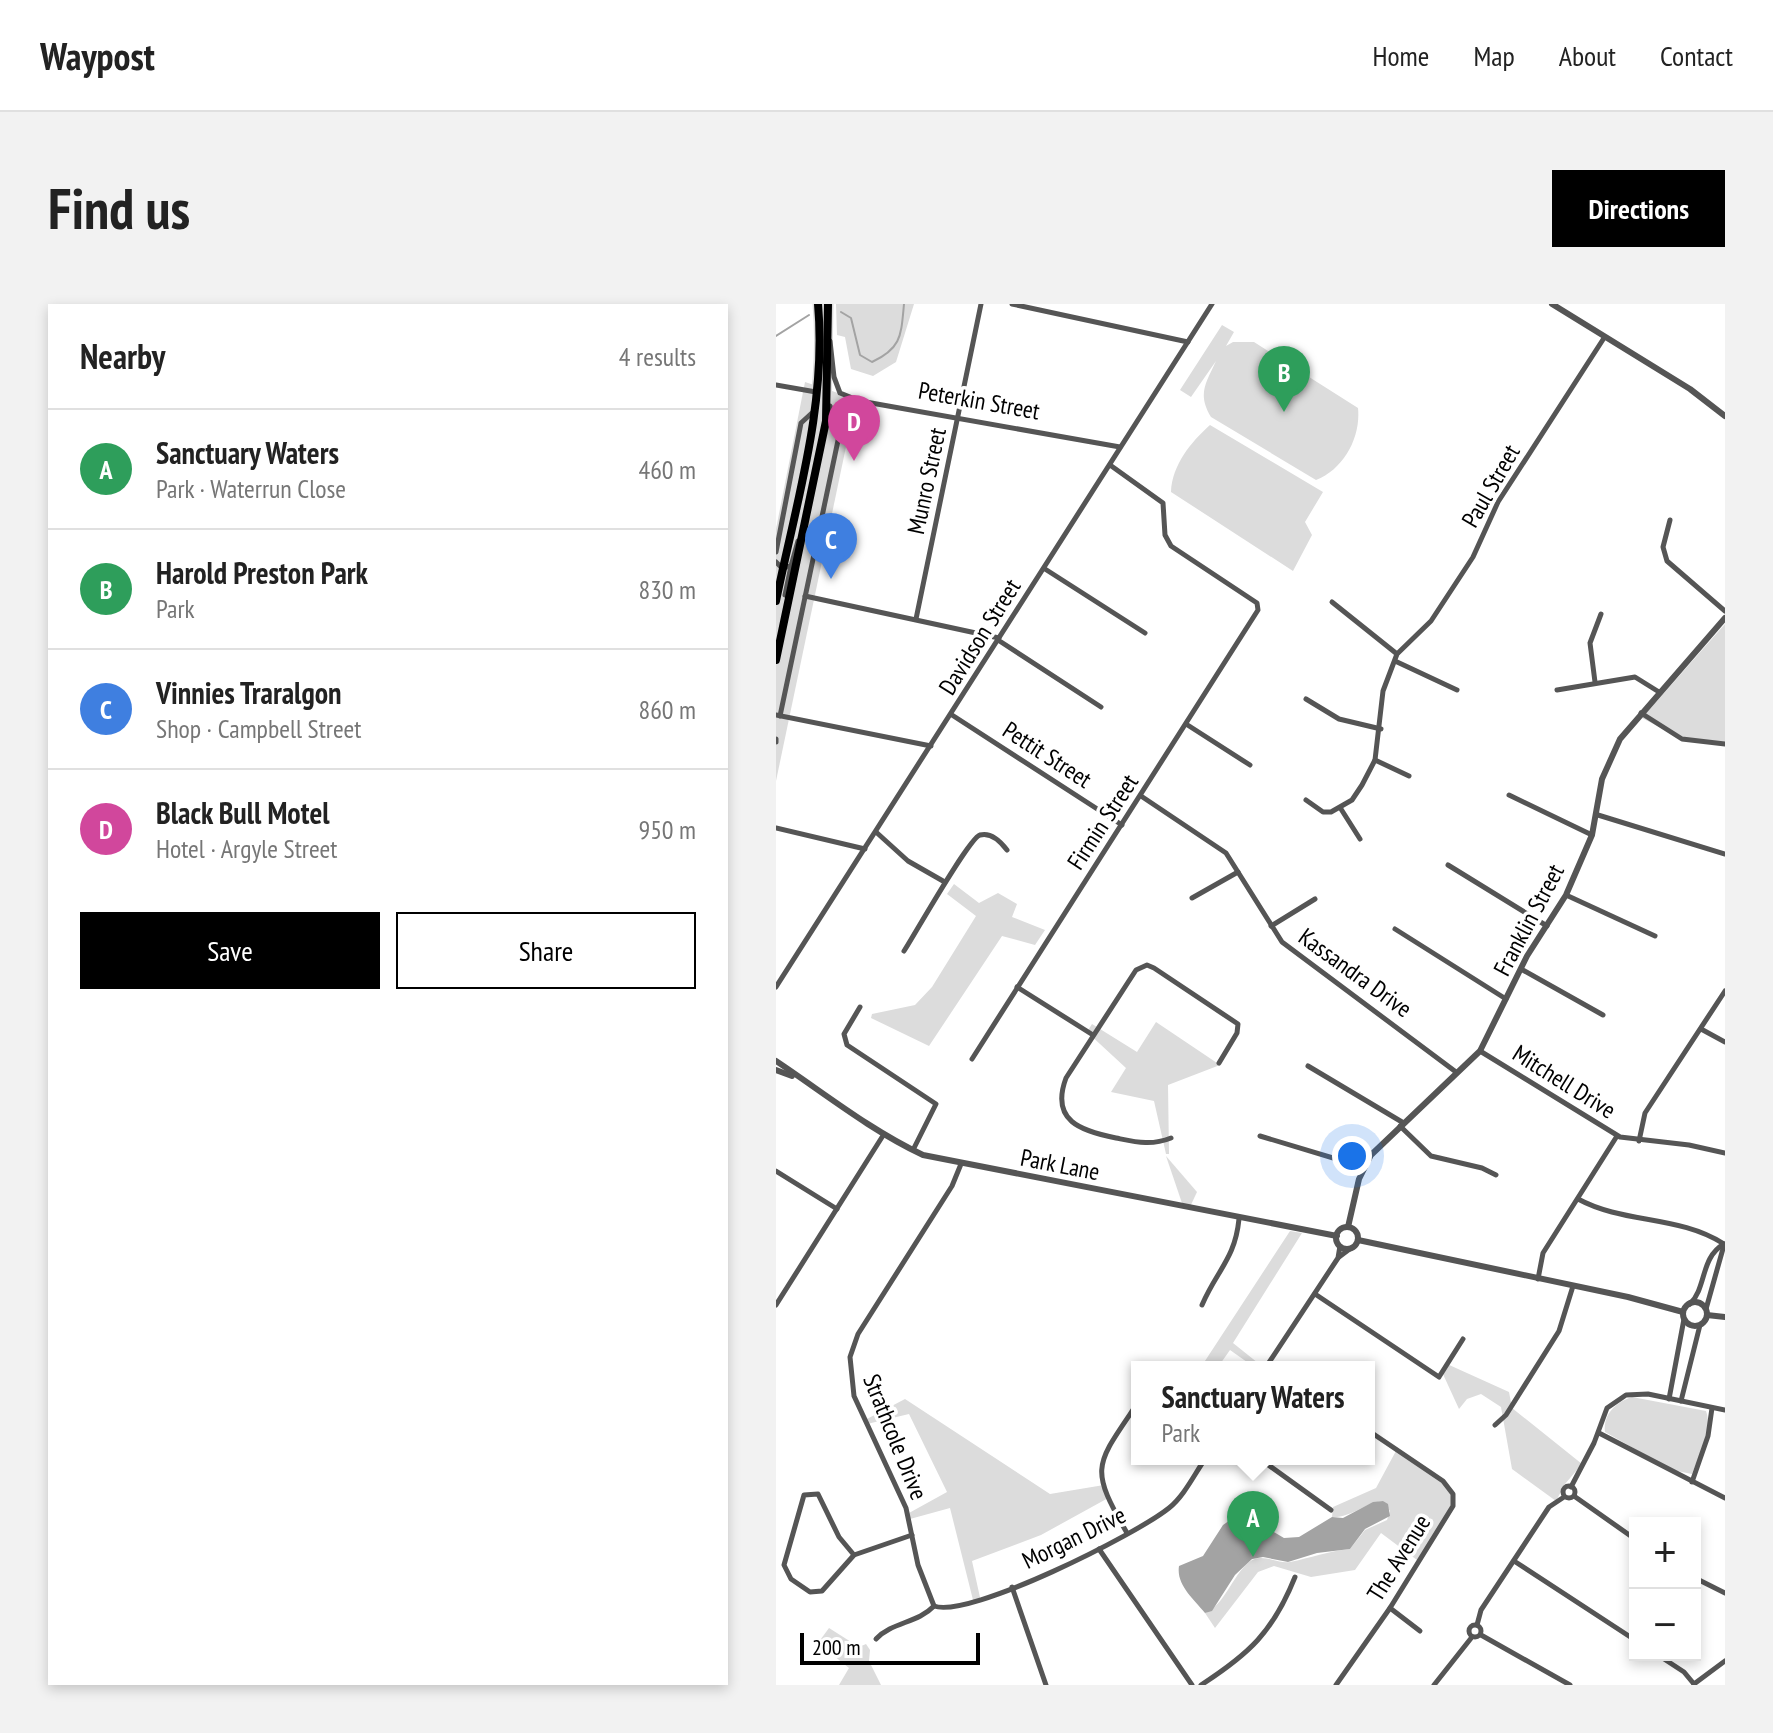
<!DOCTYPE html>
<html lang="en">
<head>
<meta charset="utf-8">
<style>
  :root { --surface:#fff; --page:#f2f2f2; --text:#222; --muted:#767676; --line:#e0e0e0; --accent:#000 }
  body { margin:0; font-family:"PT Sans Narrow",sans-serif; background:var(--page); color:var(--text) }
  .controls { position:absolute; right:24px; bottom:24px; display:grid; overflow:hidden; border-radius:0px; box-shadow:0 4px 12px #0003 }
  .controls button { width:72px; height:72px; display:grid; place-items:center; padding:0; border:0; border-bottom:2px solid var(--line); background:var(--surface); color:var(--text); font:40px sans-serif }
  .scale { position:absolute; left:24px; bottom:20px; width:180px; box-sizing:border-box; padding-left:8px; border:4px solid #000; border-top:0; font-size:22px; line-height:28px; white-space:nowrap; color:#000; -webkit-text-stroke:6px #fff; paint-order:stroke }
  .you { position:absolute; left:576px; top:852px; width:28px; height:28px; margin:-20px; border:6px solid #fff; border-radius:50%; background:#1a73e8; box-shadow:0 0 0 12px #1a73e833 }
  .badge { display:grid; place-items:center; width:52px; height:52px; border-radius:50%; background:var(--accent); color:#fff; font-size:26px; font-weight:700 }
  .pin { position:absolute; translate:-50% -66px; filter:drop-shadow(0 2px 4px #0008) }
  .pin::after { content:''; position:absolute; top:42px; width:28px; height:24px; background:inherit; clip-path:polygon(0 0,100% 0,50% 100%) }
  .popup { position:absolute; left:355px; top:1057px; width:244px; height:104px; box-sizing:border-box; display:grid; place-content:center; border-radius:0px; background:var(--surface); filter:drop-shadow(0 2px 6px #0005); font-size:26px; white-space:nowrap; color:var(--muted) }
  .popup b { font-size:30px; color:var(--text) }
  .popup::after { content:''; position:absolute; left:50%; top:100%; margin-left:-16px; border:16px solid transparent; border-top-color:var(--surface) }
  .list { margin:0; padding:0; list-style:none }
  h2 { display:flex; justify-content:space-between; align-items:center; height:104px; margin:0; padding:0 32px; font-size:34px }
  h2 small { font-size:26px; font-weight:400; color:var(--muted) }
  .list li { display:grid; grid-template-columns:52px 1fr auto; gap:24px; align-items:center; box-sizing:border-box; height:120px; padding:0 32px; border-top:2px solid var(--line) }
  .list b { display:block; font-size:30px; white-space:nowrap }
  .list p { margin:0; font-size:26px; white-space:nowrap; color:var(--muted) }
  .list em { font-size:26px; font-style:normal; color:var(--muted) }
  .actions { display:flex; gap:16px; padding:24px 32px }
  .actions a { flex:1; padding:18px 0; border:2px solid var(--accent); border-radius:0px; text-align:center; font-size:28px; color:var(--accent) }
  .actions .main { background:var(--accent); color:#fff }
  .map { position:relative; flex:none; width:949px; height:1381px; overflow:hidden; border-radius:0px }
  header { display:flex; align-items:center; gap:48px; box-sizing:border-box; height:112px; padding:0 40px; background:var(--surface); border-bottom:2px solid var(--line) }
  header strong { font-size:38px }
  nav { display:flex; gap:44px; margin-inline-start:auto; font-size:28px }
  .intro { display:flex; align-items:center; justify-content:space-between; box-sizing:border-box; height:192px; padding:0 48px }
  h1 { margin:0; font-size:56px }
  .button { padding:20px 36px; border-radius:0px; background:var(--accent); color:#fff; font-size:28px; font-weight:700 }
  main { display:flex; gap:48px; padding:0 48px }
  aside { flex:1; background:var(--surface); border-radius:0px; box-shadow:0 4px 12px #0003 }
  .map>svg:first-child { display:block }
  .green { fill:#dcdcdc }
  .water { fill:#a3a3a3 }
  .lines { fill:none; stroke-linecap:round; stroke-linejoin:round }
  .stream { stroke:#a3a3a3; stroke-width:2 }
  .trunk-casing { stroke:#dbdbdb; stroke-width:11 }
  .minor { stroke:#555; stroke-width:5 }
  .tertiary { stroke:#555; stroke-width:6 }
  .trunk { stroke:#000; stroke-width:8 }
  .labels { text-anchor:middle; stroke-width:7; stroke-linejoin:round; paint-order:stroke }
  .street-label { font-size:24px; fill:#000; stroke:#fff }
</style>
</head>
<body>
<header>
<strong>Waypost</strong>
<nav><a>Home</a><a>Map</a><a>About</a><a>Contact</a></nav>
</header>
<div class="intro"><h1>Find us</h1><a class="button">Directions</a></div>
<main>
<aside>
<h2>Nearby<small>4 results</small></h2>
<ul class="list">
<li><span class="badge" style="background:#2e9e5b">A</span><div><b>Sanctuary Waters</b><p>Park · Waterrun Close</p></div><em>460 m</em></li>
<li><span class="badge" style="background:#2e9e5b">B</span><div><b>Harold Preston Park</b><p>Park</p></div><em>830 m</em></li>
<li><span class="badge" style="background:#3f7fe0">C</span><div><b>Vinnies Traralgon</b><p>Shop · Campbell Street</p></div><em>860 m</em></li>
<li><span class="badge" style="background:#d1479c">D</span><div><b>Black Bull Motel</b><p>Hotel · Argyle Street</p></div><em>950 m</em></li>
</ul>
<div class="actions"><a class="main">Save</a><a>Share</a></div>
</aside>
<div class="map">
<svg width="949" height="1381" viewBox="0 0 949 1381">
  <rect width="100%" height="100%" fill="#fff"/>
  <g class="green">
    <polygon points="60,0 138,0 120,58 97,72 75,65 69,33 61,31"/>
    <path d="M446,21L458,28L450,42L457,38H478L582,104C585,133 568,165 540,176L435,113C421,90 430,79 440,57L415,93L404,86Z"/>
    <polygon points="29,78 80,95 0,477 0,225"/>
    <path d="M434,121L547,188L529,218L536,231L517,267L395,188C396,161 415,138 434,121Z"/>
    <polygon points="949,320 949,439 906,435 866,414"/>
    <polygon points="178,580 203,599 222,589 241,600 236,613 269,626 259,641 226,632 153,742 95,714 96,710 139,701 156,683 200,612 171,590"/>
    <polygon points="380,718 444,761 392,781 393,850 390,850 378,797 335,788 350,764 311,728 316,720 361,748"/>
    <polygon points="390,852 421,888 413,905 408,905"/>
    <polygon points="514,927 526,929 457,1039 487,1063 478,1063 454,1046 442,1063 421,1063 427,1060"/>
    <polygon points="671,1060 733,1088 736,1104 806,1160 789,1180 780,1197 736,1165 725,1103 705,1090 691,1095 683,1105 666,1068"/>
    <path d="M856,1093L930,1107C937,1125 923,1152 916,1170L896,1166L829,1128C827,1110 840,1098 856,1093Z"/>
    <polygon points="129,1095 274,1190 328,1181 334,1193 265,1231 196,1257 205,1298 198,1300 174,1204 134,1215 133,1209 171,1188 133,1110 91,1120 89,1116"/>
    <path d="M621,1145L667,1177L677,1190V1202L641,1256L605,1229L579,1266L535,1273L498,1262L482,1268L439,1324L429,1309C447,1303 457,1271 473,1258C486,1248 500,1260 514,1258C534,1254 553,1247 574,1245L589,1226L611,1216L614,1207L607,1197C588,1199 575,1214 556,1213L557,1203L600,1184Z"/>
    <polygon points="53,1324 83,1343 90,1340 94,1346 93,1357 105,1381 63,1381 73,1364 42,1339"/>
  </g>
  <path class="water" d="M607,1197L612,1200L614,1212L589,1225L574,1245L541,1249L512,1258L487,1253L476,1255L459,1271L436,1307L429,1309C418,1295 400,1281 403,1262L427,1252L447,1221L460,1212L474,1214L508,1234L523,1233L556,1213L567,1214L597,1198Z"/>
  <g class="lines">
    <g class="stream">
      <path d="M65,8L75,14L84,51L96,58C126,44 125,31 128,0"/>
      <polyline points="0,32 33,11"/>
    </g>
    <g class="trunk-casing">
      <g id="trunk">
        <path d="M0,297C20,199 51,101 42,0"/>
        <polyline points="0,356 50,117 52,0"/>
      </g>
    </g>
    <g class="minor">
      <polyline points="236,0 412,38"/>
      <polyline points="54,37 58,73 64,89 84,97 344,143"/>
      <polyline points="0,81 40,88"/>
      <polyline points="54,102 61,127"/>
      <polyline points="894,216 887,243 891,257 949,307"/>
      <polyline points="0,248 25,119 37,108"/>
      <polyline points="0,258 6,264 15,262 22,237"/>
      <polyline points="269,265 369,329"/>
      <polyline points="9,291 15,262"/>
      <polyline points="29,292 223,334"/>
      <polyline points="556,298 621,350"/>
      <polyline points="140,315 205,0"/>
      <polyline points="222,336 325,403"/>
      <polyline points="619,357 681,386"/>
      <polyline points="819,378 814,339 825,310"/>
      <polyline points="781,386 859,373 883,388"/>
      <polyline points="530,395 563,415 605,425"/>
      <polyline points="865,409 906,435 949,440"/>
      <polyline points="0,411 155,442"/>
      <polyline points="176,411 346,521"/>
      <polyline points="4,412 68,108 73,100 83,97"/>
      <polyline points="410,420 474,461"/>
      <polyline points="0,435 0,438"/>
      <polyline points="599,456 633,472"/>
      <polyline points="733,491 816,531"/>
      <polyline points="365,492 450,549 506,638 680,768"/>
      <polyline points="530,496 547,508 555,508 576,496 586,481 599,456 607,387 621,350 655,317 697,253 722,198 828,34"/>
      <polyline points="565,505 584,535"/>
      <polyline points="822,511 949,550"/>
      <polyline points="0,524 89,545"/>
      <polyline points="100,528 132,557 167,577"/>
      <polyline points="672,561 771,622"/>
      <polyline points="790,591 879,632"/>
      <polyline points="416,594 462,568"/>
      <polyline points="495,622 539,595"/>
      <polyline points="619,625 730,695"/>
      <path d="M128,647C139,630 193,534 204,531C215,528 225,538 231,546"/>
      <polyline points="745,665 827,711"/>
      <polyline points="0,683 436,0"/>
      <polyline points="241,683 317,731"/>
      <polyline points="84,703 68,730 71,741 160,800 137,846"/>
      <polyline points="925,725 949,738"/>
      <polyline points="704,747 844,833 913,841 949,849"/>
      <polyline points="196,755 482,306 481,299 395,242 389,231 387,199 334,161"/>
      <polyline points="532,762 626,818"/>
      <polyline points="624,822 655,852 706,864 720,871"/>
      <polyline points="484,832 587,863"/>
      <path d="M395,834C375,842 360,838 340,834C305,827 274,817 290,774L360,666L371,661L378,664L462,720L461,729L443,759"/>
      <polyline points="863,837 869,809 949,687"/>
      <polyline points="0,867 61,905"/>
      <path d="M802,895C848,920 903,911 948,940"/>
      <polyline points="563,953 575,944"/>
      <polyline points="762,975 767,949 841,832"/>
      <polyline points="539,990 663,1073 687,1035"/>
      <path d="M914,1000C931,983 924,954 948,940"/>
      <polyline points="0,1001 108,830"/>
      <path d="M426,1001C441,966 459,955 463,915"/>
      <polyline points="930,1005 948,941"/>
      <polyline points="490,1063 562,954 564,942"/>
      <polyline points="893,1095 908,1015"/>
      <polyline points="905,1097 924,1021"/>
      <polyline points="719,1121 730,1111 783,1027 797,982"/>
      <polyline points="823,1129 949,1194"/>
      <polyline points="484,1155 555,1206"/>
      <polyline points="916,1178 932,1132 936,1104"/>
      <circle cx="793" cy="1188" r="6"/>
      <polyline points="795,1183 818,1139 831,1104 850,1091 872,1090 949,1106"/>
      <polyline points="798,1192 859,1235"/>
      <path d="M351,1229C313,1163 319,1162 361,1100"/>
      <polyline points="323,1245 416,1381"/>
      <polyline points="78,1251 63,1233 42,1190 28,1191 8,1261 15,1275 34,1288 46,1287 78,1251 136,1231"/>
      <polyline points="738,1257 859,1336"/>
      <polyline points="919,1274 949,1289"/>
      <polyline points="236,1283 270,1381"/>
      <polyline points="158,1302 142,1261 130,1204 78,1092 74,1053 82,1030 176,882 185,860"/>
      <path d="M158,1302C193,1315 361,1230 393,1204C408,1192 418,1171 429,1155"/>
      <polyline points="614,1304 644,1327"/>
      <circle cx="699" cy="1327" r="6"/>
      <polyline points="701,1321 705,1306 773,1203 788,1193"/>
      <polyline points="705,1331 794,1381"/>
      <path d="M100,1335C116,1318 142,1319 158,1302"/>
      <polyline points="882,1351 908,1368 918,1380"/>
      <polyline points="918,1380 949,1357"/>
      <path d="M425,1381C473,1350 497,1328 519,1273"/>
      <polyline points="560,1381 614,1304 677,1202 677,1190 667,1177 593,1127"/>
      <polyline points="658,1381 696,1333"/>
    </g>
    <g class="tertiary">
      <polyline points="776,0 914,85 949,112"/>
      <path d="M0,757C48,789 94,826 147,851L561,932"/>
      <polyline points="0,766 16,772"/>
      <polyline points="572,923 583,875 595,851 704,747 751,652 790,591 816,531 826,475 844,435 949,314"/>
      <circle cx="571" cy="934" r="11"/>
      <polyline points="582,936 852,993 907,1008"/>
      <circle cx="919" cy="1010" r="12"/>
      <polyline points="931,1011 949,1013"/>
    </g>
    <use href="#trunk" class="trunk"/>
  </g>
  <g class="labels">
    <g class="street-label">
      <text transform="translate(203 97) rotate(10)" y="8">Peterkin Street</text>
      <text transform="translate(151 177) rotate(-78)" y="8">Munro Street</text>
      <text transform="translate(715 182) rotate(-60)" y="8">Paul Street</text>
      <text transform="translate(204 333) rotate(-58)" y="8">Davidson Street</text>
      <text transform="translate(271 451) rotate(33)" y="8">Pettit Street</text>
      <text transform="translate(327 518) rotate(-57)" y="8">Firmin Street</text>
      <text transform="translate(753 616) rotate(-62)" y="8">Franklin Street</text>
      <text transform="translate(579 669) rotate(36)" y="8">Kassandra Drive</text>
      <text transform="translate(788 778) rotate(32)" y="8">Mitchell Drive</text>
      <text transform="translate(284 861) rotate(11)" y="8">Park Lane</text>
      <text transform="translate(119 1133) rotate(68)" y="8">Strathcole Drive</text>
      <text transform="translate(298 1234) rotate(-26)" y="8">Morgan Drive</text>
      <text transform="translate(623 1254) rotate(-58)" y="8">The Avenue</text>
    </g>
  </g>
</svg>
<div class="controls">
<button>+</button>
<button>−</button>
</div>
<div class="scale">200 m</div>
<div class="you"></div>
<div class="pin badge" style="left:477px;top:1253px;background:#2e9e5b">A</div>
<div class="popup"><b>Sanctuary Waters</b>Park</div>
<div class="pin badge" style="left:508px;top:108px;background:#2e9e5b">B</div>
<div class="pin badge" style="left:55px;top:275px;background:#3f7fe0">C</div>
<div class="pin badge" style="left:78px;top:157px;background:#d1479c">D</div>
</div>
</main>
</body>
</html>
